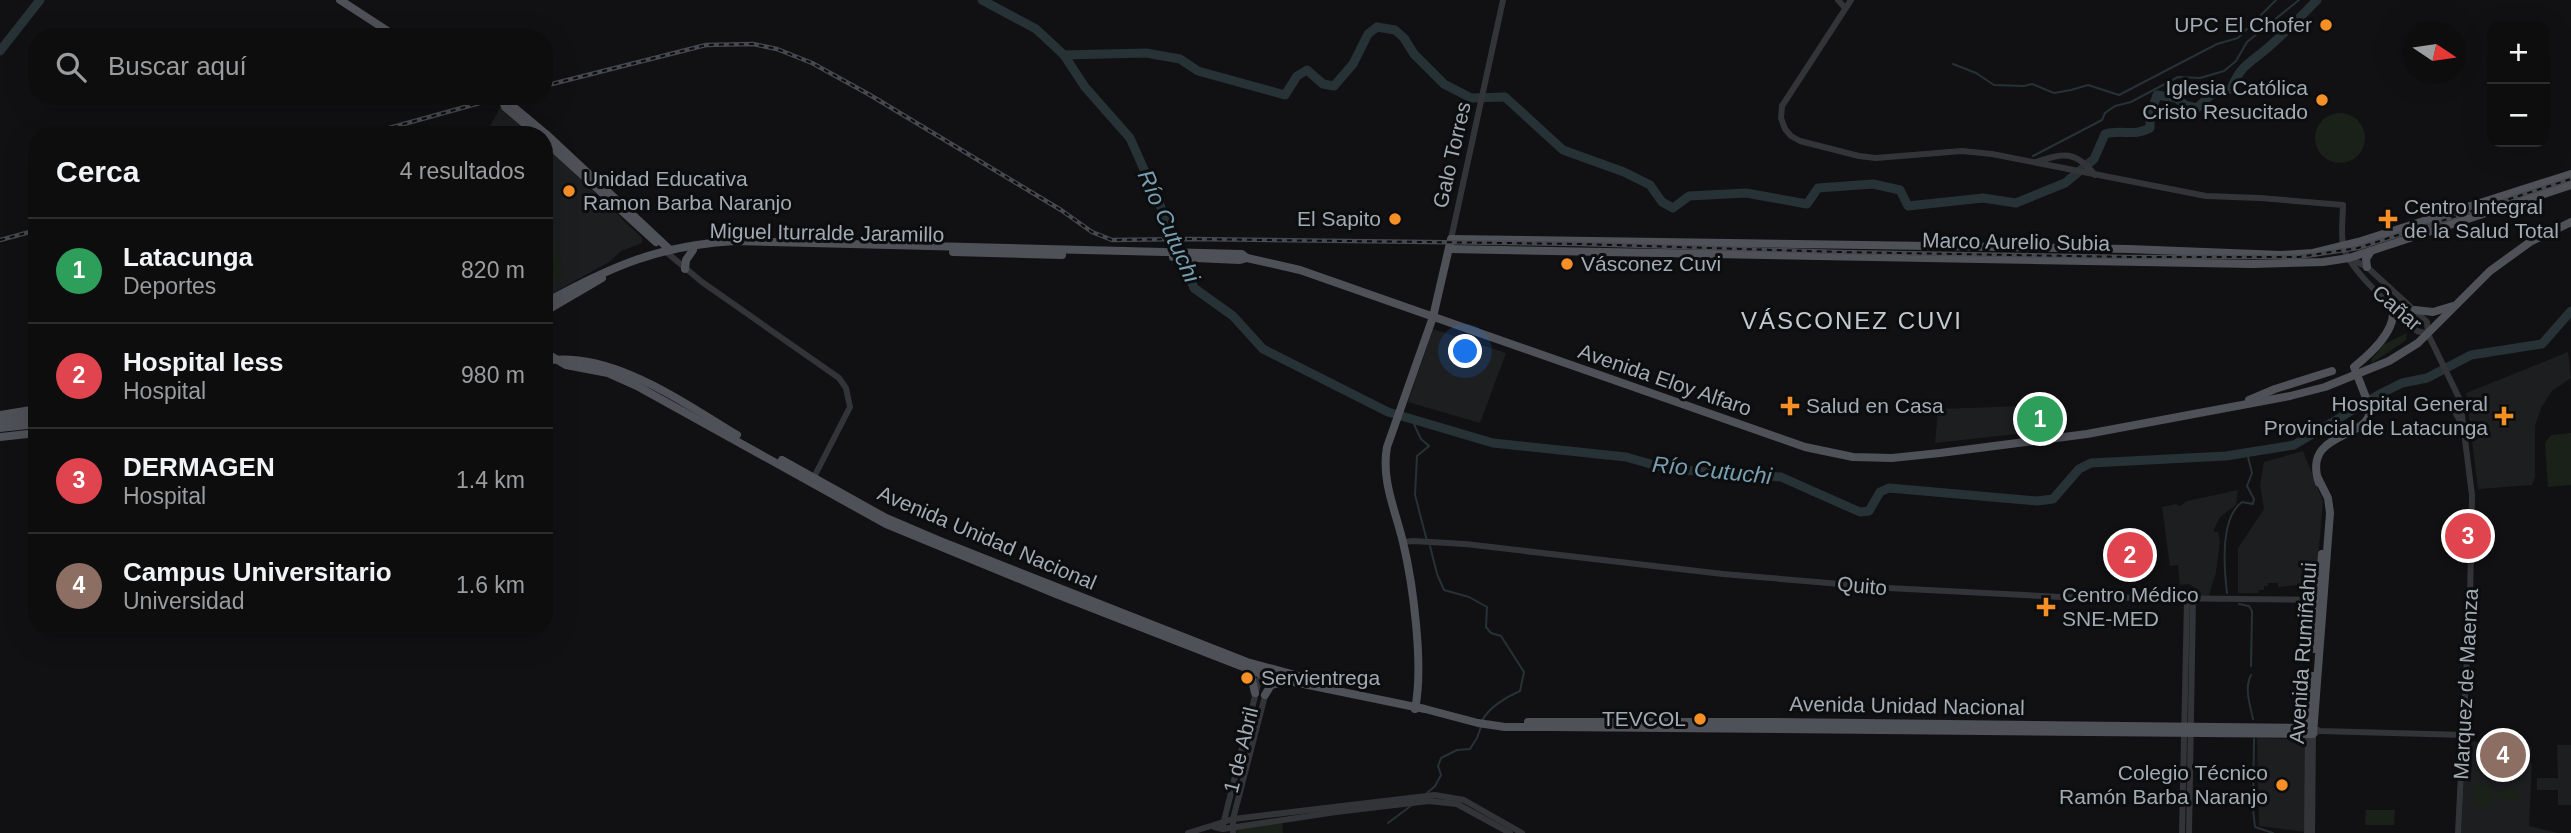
<!DOCTYPE html>
<html lang="es">
<head>
<meta charset="utf-8">
<style>
  :root { --surface:#0d0d0e; --page:#1b1b1c; --text:#f1f3f6; --muted:#9a9c9e; --line:#2d2d2e; --accent:#db2777 }
  body { margin:0; font-family:Arial,sans-serif; background:var(--page); color:var(--text) }
  .controls { position:absolute; right:21px; top:21px; display:grid; overflow:hidden; border-radius:14px; box-shadow:0 7px 28px #0002 }
  .controls button { width:63px; height:63px; display:grid; place-items:center; padding:0; border:0; border-bottom:2px solid var(--line); background:var(--surface); color:var(--text); font:35px sans-serif }
  .compass { position:absolute; left:2403px; top:21px; width:63px; height:63px; border-radius:50%; background:var(--surface); box-shadow:0 7px 28px #0002; rotate:103deg }
  .you { position:absolute; left:1466px; top:352px; width:24px; height:24px; margin:-18px; border:5px solid #fff; border-radius:50%; background:#1a73e8; box-shadow:0 0 0 10px #1a73e833 }
  .badge { display:grid; place-items:center; width:46px; height:46px; border-radius:50%; background:var(--accent); color:#fff; font-size:23px; font-weight:700 }
  .pin { position:absolute; translate:-50% -50%; border:4px solid #fff; box-shadow:0 2px 7px #0006 }
  .list { margin:0; padding:0; list-style:none }
  h2 { display:flex; justify-content:space-between; align-items:center; height:91px; margin:0; padding:0 28px; font-size:30px }
  h2 small { font-size:23px; font-weight:400; color:var(--muted) }
  .list li { display:grid; grid-template-columns:46px 1fr auto; gap:21px; align-items:center; box-sizing:border-box; height:105px; padding:0 28px; border-top:2px solid var(--line) }
  .list b { display:block; font-size:26px; white-space:nowrap }
  .list p { margin:0; font-size:23px; white-space:nowrap; color:var(--muted) }
  .list em { font-size:23px; font-style:normal; color:var(--muted) }
  .icon { flex:none; width:38px; height:38px; fill:none; stroke:currentColor; stroke-width:2; stroke-linecap:round; stroke-linejoin:round }
  .map { position:relative; flex:none; width:2571px; height:833px; overflow:hidden }
  .search { position:absolute; background:var(--surface); box-shadow:0 7px 28px #0002; left:28px; top:28px; width:525px; height:77px; display:flex; align-items:center; gap:18px; box-sizing:border-box; padding:0 24px; border-radius:28px; color:var(--muted); font-size:26px }
  .panel { position:absolute; background:var(--surface); box-shadow:0 7px 28px #0002; left:28px; top:126px; width:525px; height:511px; border-radius:28px }
  .map>svg:first-child { display:block }
  .built { fill:#1d1e20 }
  .green { fill:#1a2119 }
  .lines { fill:none; stroke-linecap:round; stroke-linejoin:round }
  .stream { stroke:#273237; stroke-width:2 }
  .river { stroke:#273237; stroke-width:9 }
  .minor { stroke:#323438; stroke-width:6 }
  .major { stroke:#4e5157; stroke-width:8 }
  .rail-casing { stroke:#45484d; stroke-width:4.5 }
  .rail { stroke:#0c0d0e; stroke-width:2; stroke-dasharray:5; stroke-linecap:butt }
  .poi-dot { fill:#f68f26; stroke:#0c0d0e; stroke-width:2.5 }
  .labels { text-anchor:middle; stroke-width:6; stroke-linejoin:round; paint-order:stroke }
  .poi-label { font-size:21px; fill:#a2aab4; stroke:#0c0d0e; text-anchor:end }
  .street-label { font-size:21px; fill:#a2aab4; stroke:#0c0d0e }
  .water-label { font-size:23px; font-style:italic; fill:#789fb1; stroke:#0c0d0e }
  .quarter-label { font-size:24px; letter-spacing:2px; fill:#c3c9d0; stroke:#0c0d0e }
</style>
</head>
<body>
<div class="map">
<svg width="2571" height="833" viewBox="0 0 2571 833">
  <rect width="100%" height="100%" fill="#111113"/>
  <g class="built">
    <polygon points="503,107 526,128 528,135 485,135 500,108"/>
    <polygon points="544,144 642,238 642,243 621,251 609,262 544,298"/>
    <polygon points="1433,329 1506,353 1480,423 1408,402"/>
    <polygon points="2568,352 2571,378 2552,391 2541,408 2535,426 2535,477 2532,485 2478,489 2466,393"/>
    <polygon points="2023,406 2026,433 1935,443 1938,409"/>
    <polygon points="2303,451 2323,501 2316,583 2278,587 2278,583 2268,583 2268,586 2264,586 2264,590 2259,590 2258,593 2238,593 2238,548 2264,509 2260,485 2264,462"/>
    <polygon points="2238,490 2236,505 2220,517 2214,529 2214,532 2218,532 2220,541 2216,572 2208,598 2201,598 2200,591 2189,584 2180,585 2178,565 2170,566 2162,507 2176,504 2180,506 2187,501"/>
    <polygon points="2257,738 2306,739 2305,832 2259,826"/>
    <polygon points="2470,741 2531,747 2530,762 2532,764 2529,826 2558,833 2461,833 2465,759 2469,759"/>
    <polygon points="2557,745 2571,745 2571,805 2558,805 2558,790 2537,790 2537,778 2558,778"/>
  </g>
  <g class="green">
    <circle cx="2340" cy="138" r="25"/>
    <polygon points="557,251 565,278 544,284 544,255"/>
    <polygon points="2407,333 2406,340 2402,343 2372,363 2371,360 2383,345"/>
    <polygon points="2571,433 2571,485 2548,487 2545,443 2551,435"/>
    <polygon points="2475,785 2494,786 2492,807 2473,806"/>
    <polygon points="2499,788 2519,790 2518,800 2498,799"/>
    <polygon points="2366,810 2395,810 2394,825 2365,825"/>
    <polygon points="1282,820 1283,833 1237,833 1236,827"/>
  </g>
  <g class="lines">
    <g class="stream">
      <polyline points="1953,64 1976,73 1994,85 2024,86 2032,84 2054,93 2071,90 2088,85 2119,95 2217,44 2238,38 2276,0"/>
      <polyline points="2033,156 2102,120 2105,113 2115,106 2131,102 2178,77 2200,78 2224,71 2236,61 2247,42 2299,0"/>
      <polyline points="1412,420 1421,439 1429,446 1417,456 1415,495 1427,541"/>
      <path d="M1430,546L1437,574L1444,590L1469,597L1487,607L1486,627L1491,633L1501,636L1524,672L1520,691C1506,697 1488,708 1482,721"/>
      <path d="M2227,593C2224,568 2220,518 2242,502L2253,504L2254,499L2247,486L2252,473L2247,453"/>
      <polyline points="2239,604 2249,606 2252,611 2251,666"/>
      <path d="M2251,675C2244,688 2250,705 2253,719"/>
      <polyline points="2254,739 2253,809 2255,827 2273,833"/>
      <polyline points="1427,793 1435,786 1441,775 1438,766 1441,758 1457,750 1470,749 1477,738 1481,727"/>
      <polyline points="1388,823 1412,805"/>
    </g>
    <g class="river">
      <polyline points="982,0 1036,29 1064,55 1085,87 1130,138 1171,230 1194,288 1233,316 1263,349 1388,412 1493,443 1626,457 1668,469 1781,477 1860,512 1869,511 1880,492 1889,488 2037,501 2053,499 2079,469 2091,463 2226,456 2294,445 2378,395 2402,383 2427,378 2471,355 2542,344 2571,311"/>
      <polyline points="0,51 40,0"/>
      <path d="M1064,55L1146,53L1180,59L1198,71L1285,95L1297,76L1307,70L1323,84L1334,86L1353,64L1368,34L1377,27L1395,30L1404,38L1414,54L1444,84L1471,98L1505,97L1563,150L1624,172L1650,185L1662,202L1673,208L1689,196L1746,193L1807,204L1818,188L1873,184L1900,190L1908,206L1983,198L2016,203L2065,183L2094,159L2105,134C2122,129 2134,137 2150,128V116L2157,95L2176,98L2185,105L2197,108L2212,94L2231,89C2242,62 2253,62 2272,44C2288,30 2302,15 2317,0"/>
    </g>
    <g class="minor">
      <polyline points="1838,0 1845,8"/>
      <path d="M1851,0L1782,106L1781,118L1785,129L1791,136L1800,141L1859,156L1876,158L1962,151L1992,154L2206,196L2260,198L2343,205C2343,218 2340,236 2344,249C2352,273 2398,312 2417,331L2428,334"/>
      <path d="M2036,162C2064,153 2075,150 2095,175"/>
      <polyline points="1451,239 1503,0"/>
      <polyline points="665,251 702,282 839,378 846,388 850,407 813,479"/>
      <polyline points="2351,259 2367,267 2427,322 2428,334 2460,400 2472,495 2470,599 2458,833"/>
      <polyline points="2444,403 2453,409 2462,424"/>
      <polyline points="1403,542 1413,541 1465,544 1723,574 1888,588 2061,597 2321,600"/>
      <polyline points="2313,728 2320,731 2464,735"/>
      <polyline points="1223,825 1261,672"/>
      <polyline points="1214,827 1223,829 1336,812 1429,801 1457,804 1510,833"/>
      <polyline points="1188,833 1233,819 1435,795 1464,800 1522,833"/>
      <polyline points="1233,833 1233,819 1266,692"/>
      <polyline points="2182,833 2187,599"/>
      <polyline points="2189,833 2193,599"/>
      <polyline points="2307,833 2308,734"/>
      <polyline points="2312,833 2313,734 2316,733"/>
    </g>
    <g class="major">
      <polyline points="340,0 397,37"/>
      <polyline points="492,96 510,104 546,134 669,249"/>
      <polyline points="503,101 505,107 538,135"/>
      <polyline points="544,140 656,242"/>
      <polyline points="1449,249 2252,264 2323,262 2349,258 2571,185"/>
      <polyline points="953,252 1062,255"/>
      <polyline points="1173,257 1240,260 1247,258"/>
      <polyline points="2367,267 2366,259 2371,251"/>
      <polyline points="685,269 686,260 693,250"/>
      <path d="M544,303C614,266 655,246 735,241L1242,254L1247,258L1300,270L1805,447L1853,457L1892,458L1940,453L2087,434L2290,396L2325,387L2389,361L2418,343L2490,271L2530,242L2571,222"/>
      <polyline points="2415,310 2433,312 2453,306"/>
      <polyline points="544,312 602,278"/>
      <polyline points="544,352 566,365 608,373 637,386 886,524 1056,594 1269,677 1425,709 1478,723 1505,727 1552,727 2313,734 2330,513 2328,498 2318,478"/>
      <path d="M544,361C611,350 682,402 737,435"/>
      <polyline points="2249,400 2275,389 2332,371"/>
      <polyline points="0,415 37,409"/>
      <polyline points="0,421 37,417"/>
      <polyline points="0,428 37,424"/>
      <polyline points="0,437 37,433"/>
      <polyline points="782,460 886,518 940,541 1247,662 1328,684"/>
      <path d="M2319,483C2301,429 2372,441 2370,408L2354,367C2370,354 2399,329 2392,306"/>
      <polyline points="2314,649 2322,554"/>
      <polyline points="1247,670 1251,675 1255,693"/>
      <polyline points="1265,695 1271,685 1284,682"/>
      <path d="M1415,709C1424,666 1413,584 1403,542C1395,509 1381,480 1387,447L1433,317L1451,239L2129,249L2281,255L2313,253L2358,242L2571,174"/>
      <polyline points="1528,722 1770,722 2313,728"/>
      <polyline points="2308,733 2312,676"/>
    </g>
    <g class="rail-casing">
      <g id="rail">
        <polyline points="544,86 706,45 753,44 777,49 812,63 870,95 1061,210 1092,232 1112,240 1188,239 1581,244 1839,252 2129,257 2299,257 2358,248 2571,179"/>
        <polyline points="364,135 505,96"/>
        <polyline points="0,240 37,230"/>
      </g>
    </g>
    <use href="#rail" class="rail"/>
  </g>
  <g class="poi-dot">
    <circle cx="2326" cy="25" r="7"/>
    <circle cx="2322" cy="100" r="7"/>
    <circle cx="569" cy="191" r="7"/>
    <circle cx="1395" cy="219" r="7"/>
    <path d="M2384.5 208.5h7v7h7v7h-7v7h-7v-7h-7v-7h7z"/>
    <circle cx="1567" cy="264" r="7"/>
    <path d="M1786.5 395.5h7v7h7v7h-7v7h-7v-7h-7v-7h7z"/>
    <path d="M2500.5 405.5h7v7h7v7h-7v7h-7v-7h-7v-7h7z"/>
    <path d="M2042.5 596.5h7v7h7v7h-7v7h-7v-7h-7v-7h7z"/>
    <circle cx="1247" cy="678" r="7"/>
    <circle cx="1700" cy="719" r="7"/>
    <circle cx="2282" cy="785" r="7"/>
  </g>
  <g class="labels">
    <g class="poi-label">
      <text x="2312" y="32">UPC El Chofer</text>
      <text x="2308" y="95">Iglesia Católica<tspan x="2308" dy="24">Cristo Resucitado</tspan></text>
      <text x="583" y="186" text-anchor="start">Unidad Educativa<tspan x="583" dy="24">Ramon Barba Naranjo</tspan></text>
      <text x="2404" y="214" text-anchor="start">Centro Integral<tspan x="2404" dy="24">de la Salud Total</tspan></text>
      <text x="1381" y="226">El Sapito</text>
      <text x="1581" y="271" text-anchor="start">Vásconez Cuvi</text>
      <text x="2488" y="411">Hospital General<tspan x="2488" dy="24">Provincial de Latacunga</tspan></text>
      <text x="1806" y="413" text-anchor="start">Salud en Casa</text>
      <text x="2062" y="602" text-anchor="start">Centro Médico<tspan x="2062" dy="24">SNE-MED</tspan></text>
      <text x="1261" y="685" text-anchor="start">Servientrega</text>
      <text x="1686" y="726">TEVCOL</text>
      <text x="2268" y="780">Colegio Técnico<tspan x="2268" dy="24">Ramón Barba Naranjo</tspan></text>
    </g>
    <g class="street-label">
      <text transform="translate(1452 155) rotate(-77)" y="7">Galo Torres</text>
      <text transform="translate(827 233) rotate(1)" y="7">Miguel Iturralde Jaramillo</text>
      <text transform="translate(2016 242) rotate(1)" y="7">Marco Aurelio Subia</text>
      <text transform="translate(2397 308) rotate(41)" y="7">Cañar</text>
      <text transform="translate(1665 380) rotate(19)" y="7">Avenida Eloy Alfaro</text>
      <text transform="translate(987 538) rotate(23)" y="7">Avenida Unidad Nacional</text>
      <text transform="translate(1862 586) rotate(5)" y="7">Quito</text>
      <text transform="translate(2303 653) rotate(-86)" y="7">Avenida Rumiñahui</text>
      <text transform="translate(2466 684) rotate(-87)" y="7">Marquez de Maenza</text>
      <text transform="translate(1907 706) rotate(1)" y="7">Avenida Unidad Nacional</text>
      <text transform="translate(1241 750) rotate(-76)" y="7">1 de Abril</text>
    </g>
    <g class="water-label">
      <text transform="translate(1169 226) rotate(66)" y="8">Río Cutuchi</text>
      <text transform="translate(1712 470) rotate(6)" y="8">Río Cutuchi</text>
    </g>
    <g class="quarter-label">
      <text x="1852" y="329">VÁSCONEZ CUVI</text>
    </g>
  </g>
</svg>
<div class="controls">
<button>+</button>
<button>−</button>
</div>
<svg class="compass" viewBox="-18 -18 36 36"><path d="M0-13l5 13h-10z" fill="#e53935"/><path d="M0 13l5-13h-10z" fill="#9a9c9e"/></svg>
<div class="you"></div>
<div class="pin badge" style="left:2040px;top:419px;background:#2e9e5b">1</div>
<div class="pin badge" style="left:2130px;top:555px;background:#e0444e">2</div>
<div class="pin badge" style="left:2468px;top:536px;background:#e0444e">3</div>
<div class="pin badge" style="left:2503px;top:755px;background:#8d6e63">4</div>
<div class="search"><svg class="icon" aria-label="search" viewBox="0 0 24 24"><circle cx="10" cy="10" r="6"/><path d="M15 15l6 6"/></svg>Buscar aquí</div>
<section class="panel">
<h2>Cerca<small>4 resultados</small></h2>
<ul class="list">
<li><span class="badge" style="background:#2e9e5b">1</span><div><b>Latacunga</b><p>Deportes</p></div><em>820 m</em></li>
<li><span class="badge" style="background:#e0444e">2</span><div><b>Hospital Iess</b><p>Hospital</p></div><em>980 m</em></li>
<li><span class="badge" style="background:#e0444e">3</span><div><b>DERMAGEN</b><p>Hospital</p></div><em>1.4 km</em></li>
<li><span class="badge" style="background:#8d6e63">4</span><div><b>Campus Universitario</b><p>Universidad</p></div><em>1.6 km</em></li>
</ul>
</section>
</div>
</body>
</html>
